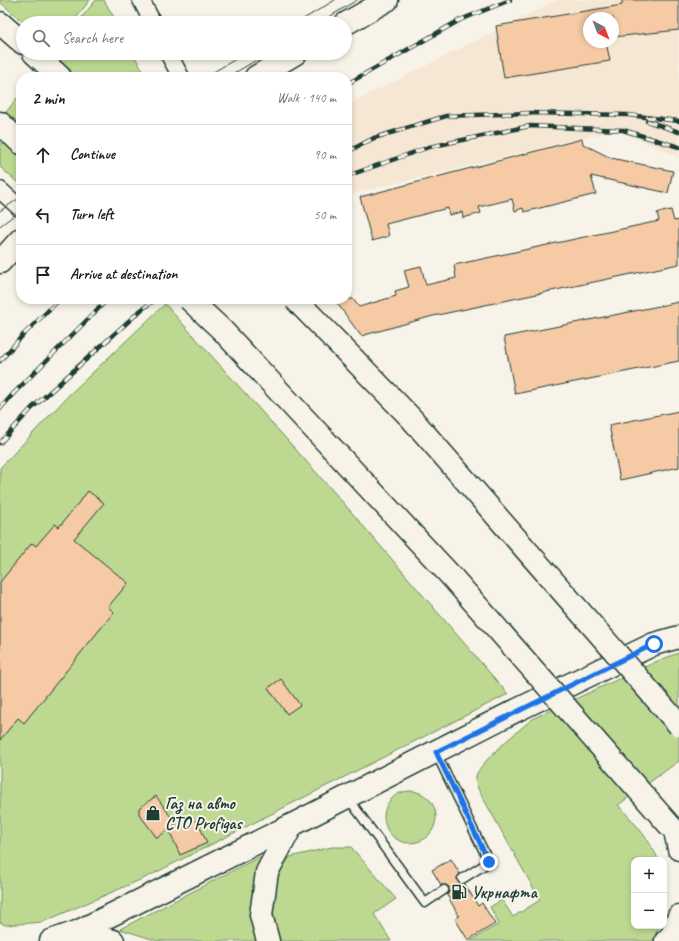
<!DOCTYPE html>
<html lang="en">
<head>
<meta charset="utf-8">
<style>
  :root { --surface:#fff; --page:#f6f6f6; --text:#202124; --muted:#757577; --line:#e0e0e0 }
  body { margin:0; font-family:Caveat,sans-serif; background:var(--page); color:var(--text) }
  .controls { position:absolute; right:12px; bottom:12px; display:grid; overflow:hidden; border-radius:8px; box-shadow:0 2px 6px #0003 }
  .controls button { width:36px; height:36px; display:grid; place-items:center; padding:0; border:0; border-bottom:1px solid var(--line); background:var(--surface); color:var(--text); font:20px sans-serif }
  .compass { position:absolute; left:583px; top:12px; width:36px; height:36px; border-radius:50%; background:var(--surface); box-shadow:0 2px 6px #0003; rotate:138deg }
  .stop { position:absolute; width:12px; height:12px; margin:-9px; border:3px solid #1a73e8; border-radius:50%; background:#fff }
  .stop.end { background:#1a73e8; border-color:#fff; box-shadow:0 1px 4px #0008 }
  .list { margin:0; padding:0; list-style:none }
  h2 { display:flex; justify-content:space-between; align-items:center; height:52px; margin:0; padding:0 16px; font-size:17px }
  h2 small { font-size:13px; font-weight:400; color:var(--muted) }
  .list li { display:grid; grid-template-columns:26px 1fr auto; gap:12px; align-items:center; box-sizing:border-box; height:60px; padding:0 16px; border-top:1px solid var(--line) }
  .list b { display:block; font-size:15px; white-space:nowrap }
  .list em { font-size:13px; font-style:normal; color:var(--muted) }
  .icon { flex:none; width:22px; height:22px; fill:none; stroke:currentColor; stroke-width:2; stroke-linecap:round; stroke-linejoin:round }
  .map { position:relative; flex:none; width:679px; height:941px; overflow:hidden }
  .search { position:absolute; background:var(--surface); box-shadow:0 2px 6px #0003; left:16px; top:16px; width:336px; height:44px; display:flex; align-items:center; gap:10px; box-sizing:border-box; padding:0 14px; border-radius:22px; color:var(--muted); font-size:15px }
  .panel { position:absolute; background:var(--surface); box-shadow:0 2px 6px #0003; left:16px; top:72px; width:336px; height:232px; border-radius:16px }
  .map>svg:first-child { display:block }
  .built { fill:#f6e7d4; fill-rule:evenodd }
  .green { fill:#bdd991; stroke:#6e8b62; fill-rule:evenodd }
  .building { fill:#f5caa4; stroke:#1f3d34 }
  .lines { fill:none; stroke-linecap:round; stroke-linejoin:round }
  .service-casing { stroke:#1f3d34; stroke-width:11 }
  .minor-casing { stroke:#1f3d34; stroke-width:19 }
  .secondary-casing { stroke:#1f3d34; stroke-width:25 }
  .service { stroke:#f7f3e8; stroke-width:8 }
  .minor { stroke:#f7f3e8; stroke-width:16 }
  .secondary { stroke:#f7f3e8; stroke-width:22 }
  .tram { stroke:#1f3d34; stroke-width:1 }
  .rail-casing { stroke:#1f3d34; stroke-width:4.5 }
  .rail { stroke:#f7f3e8; stroke-width:3; stroke-dasharray:9; stroke-linecap:butt }
  .secondary-bridge-casing { stroke:#1f3d34; stroke-width:25; stroke-linecap:butt }
  .secondary-bridge { stroke:#f7f3e8; stroke-width:22 }
  .route { stroke:#1a73e8; stroke-width:5 }
  .labels { text-anchor:middle; stroke-width:4; stroke-linejoin:round; paint-order:stroke }
  .poi-label { font-size:17px; font-weight:bold; fill:#1f3d34; stroke:#f7f3e8; text-anchor:start }
</style>
</head>
<body>
<div class="map">
<svg width="679" height="941" viewBox="0 0 679 941">
  <rect width="100%" height="100%" fill="#f7f3e8"/>
  <filter id="ink" filterUnits="userSpaceOnUse"><feTurbulence type="fractalNoise" baseFrequency=".025" numOctaves="2"/><feDisplacementMap in="SourceGraphic" scale="8" xChannelSelector="R" yChannelSelector="G"/><feConvolveMatrix kernelMatrix="1 2 1 2 8 2 1 2 1" color-interpolation-filters="sRGB"/></filter>
  <g filter="url(#ink)">
    <path class="built" d="M557,0H679V157L616,130L347,195V105ZM589,18H613V42H589Z"/>
    <g class="green">
      <polygon points="0,0 90,0 72,23 24,23 0,2"/>
      <polygon points="96,0 104,0 117,23 77,23"/>
      <polygon points="53,53 133,53 146,77 34,77"/>
      <polygon points="21,93 21,180 17,182 0,167 0,120"/>
      <polygon points="165,304 340,499 508,694 147,877 43,922 5,925 0,922 0,468 69,395"/>
      <path d="M679,653V761L618,805C660,849 679,881 653,941H470L499,924L490,907L502,900L513,917L540,900L478,789C477,785 475,780 476,776C479,763 522,727 534,718L662,659ZM634,860H664V926H634Z"/>
      <circle cx="410" cy="817" r="26"/>
      <path d="M332,847H351L396,899L374,914L391,941H278C270,906 268,887 290,857Z"/>
      <polygon points="265,854 252,917 256,941 158,941 120,929"/>
    </g>
    <g class="building">
      <polygon points="622,0 679,0 679,30 613,37 613,18 589,18 589,42 606,42 610,61 504,78 496,26 622,5"/>
      <polygon points="582,139 583,144 611,158 673,171 668,193 591,176 596,194 524,212 523,208 515,211 512,199 479,207 481,213 463,218 462,212 449,215 448,208 386,224 389,236 372,241 360,197"/>
      <polygon points="671,210 674,221 679,220 679,264 433,316 361,336 334,299 353,299 359,307 396,296 395,291 409,287 404,270 421,266 426,285 456,278 454,265 659,221 657,213"/>
      <polygon points="679,302 679,361 515,394 504,337"/>
      <polygon points="679,411 679,467 620,480 609,425"/>
      <polygon points="88,491 104,503 74,539 128,583 108,607 114,612 24,723 18,718 0,740 0,582 32,543 36,546 55,524 59,527"/>
      <polygon points="281,679 300,705 287,714 268,688"/>
      <polygon points="156,796 176,824 157,838 139,814 139,808"/>
      <polygon points="197,820 207,843 180,855 170,832"/>
      <polygon points="451,859 460,874 457,877 458,882 462,884 465,884 478,906 482,903 495,924 468,940 455,919 459,916 447,895 449,892 449,887 446,885 441,885 432,870"/>
    </g>
    <g class="lines">
      <g class="service-casing">
        <g id="service">
          <polyline points="436,753 489,862 462,879"/>
          <polyline points="348,798 425,903 444,890"/>
        </g>
      </g>
      <g class="minor-casing">
        <g id="minor">
          <polyline points="141,0 153,23"/>
          <polyline points="168,53 181,77"/>
          <polyline points="0,190 21,209"/>
        </g>
      </g>
      <g class="secondary-casing">
        <g id="secondary">
          <polyline points="0,23 23,43"/>
          <polyline points="345,24 387,0"/>
          <polyline points="34,53 60,77"/>
          <polyline points="256,77 296,53"/>
          <polyline points="0,123 21,143"/>
          <polyline points="0,262 21,239"/>
          <polyline points="675,831 679,849"/>
          <polyline points="77,932 113,941"/>
          <polyline points="51,941 77,932 292,825 517,710 654,644 679,637"/>
          <polyline points="268,941 261,915 267,872 292,825"/>
          <polyline points="666,941 672,935 679,916"/>
        </g>
      </g>
      <use href="#service" class="service"/>
      <use href="#minor" class="minor"/>
      <use href="#secondary" class="secondary"/>
      <g class="tram">
        <polyline points="297,23 335,0"/>
        <polyline points="319,23 357,0"/>
        <polyline points="205,77 246,53"/>
        <polyline points="228,77 268,53"/>
        <polyline points="0,211 21,197"/>
        <polyline points="0,226 21,210"/>
      </g>
      <g class="rail-casing">
        <g id="rail">
          <polyline points="347,84 460,20 510,0"/>
          <polyline points="647,121 679,132"/>
          <polyline points="347,152 374,138 446,116 529,113 628,115 679,121"/>
          <polyline points="347,176 429,147 530,126 623,130 679,147"/>
          <polyline points="0,361 23,335 60,299"/>
          <polyline points="0,409 14,393 108,299"/>
          <polyline points="0,443 31,409 141,310 156,299"/>
        </g>
      </g>
      <use href="#rail" class="rail"/>
      <g class="secondary-bridge-casing">
        <g id="secondary-bridge">
          <polyline points="189,299 222,330 451,576 671,827"/>
          <polyline points="295,299 411,418 679,725"/>
        </g>
      </g>
      <use href="#secondary-bridge" class="secondary-bridge"/>
    </g>
  </g>
  <g class="lines" filter="url(#ink)">
    <polyline class="route" points="489,862 436,752 654,644"/>
  </g>
  <defs>
    <g id="shop-bare" transform="scale(1.2)"><path d="M-5-2.5h2.3a2.7 3.5 0 0 1 5.4 0H5L5.5 6h-11ZM-1.5-2.5h3a1.5 2.3 0 0 0-3 0Z" fill="#1f3d34" stroke="#f7f3e8" stroke-width="2.5" paint-order="stroke"/></g>
    <g id="fuel-bare" transform="scale(1.2)"><path d="M-5.5-6h7V0h2V4h1.3V-2.5L3-4.5l.8-.8L6-3V5H2.5V1h-1V6h-7ZM-4.2-4.7v3.2H.2V-4.7Z" fill="#1f3d34" stroke="#f7f3e8" stroke-width="2.5" paint-order="stroke"/></g>
  </defs>
  <g fill-rule="evenodd">
    <use href="#shop-bare" x="153" y="813"/>
    <use href="#fuel-bare" x="459" y="892"/>
  </g>
  <g class="labels">
    <g class="poi-label">
      <text x="165" y="809">Газ на авто<tspan x="165" dy="20">СТО Profigas</tspan></text>
      <text x="471" y="898">Укрнафта</text>
    </g>
  </g>
</svg>
<div class="controls">
<button>+</button>
<button>−</button>
</div>
<svg class="compass" viewBox="-18 -18 36 36"><path d="M0-13l5 13h-10z" fill="#e53935"/><path d="M0 13l5-13h-10z" fill="#757577"/></svg>
<div class="stop" style="left:654px;top:644px"></div>
<div class="stop end" style="left:489px;top:862px"></div>
<div class="search"><svg class="icon" aria-label="search" viewBox="0 0 24 24"><circle cx="10" cy="10" r="6"/><path d="M15 15l6 6"/></svg>Search here</div>
<section class="panel">
<h2>2 min<small>Walk · 140 m</small></h2>
<ul class="list">
<li><svg class="icon" aria-label="ahead" viewBox="0 0 24 24"><path d="M12 20V5M6 11l6-6 6 6"/></svg><div><b>Continue</b></div><em>90 m</em></li>
<li><svg class="icon" aria-label="left" viewBox="0 0 24 24"><path d="M17 20v-9H6M10 6l-5 5 5 5"/></svg><div><b>Turn left</b></div><em>50 m</em></li>
<li><svg class="icon" aria-label="arrive" viewBox="0 0 24 24"><path d="M6 21V4h12l-3 4 3 4H6"/></svg><div><b>Arrive at destination</b></div></li>
</ul>
</section>
</div>
</body>
</html>
